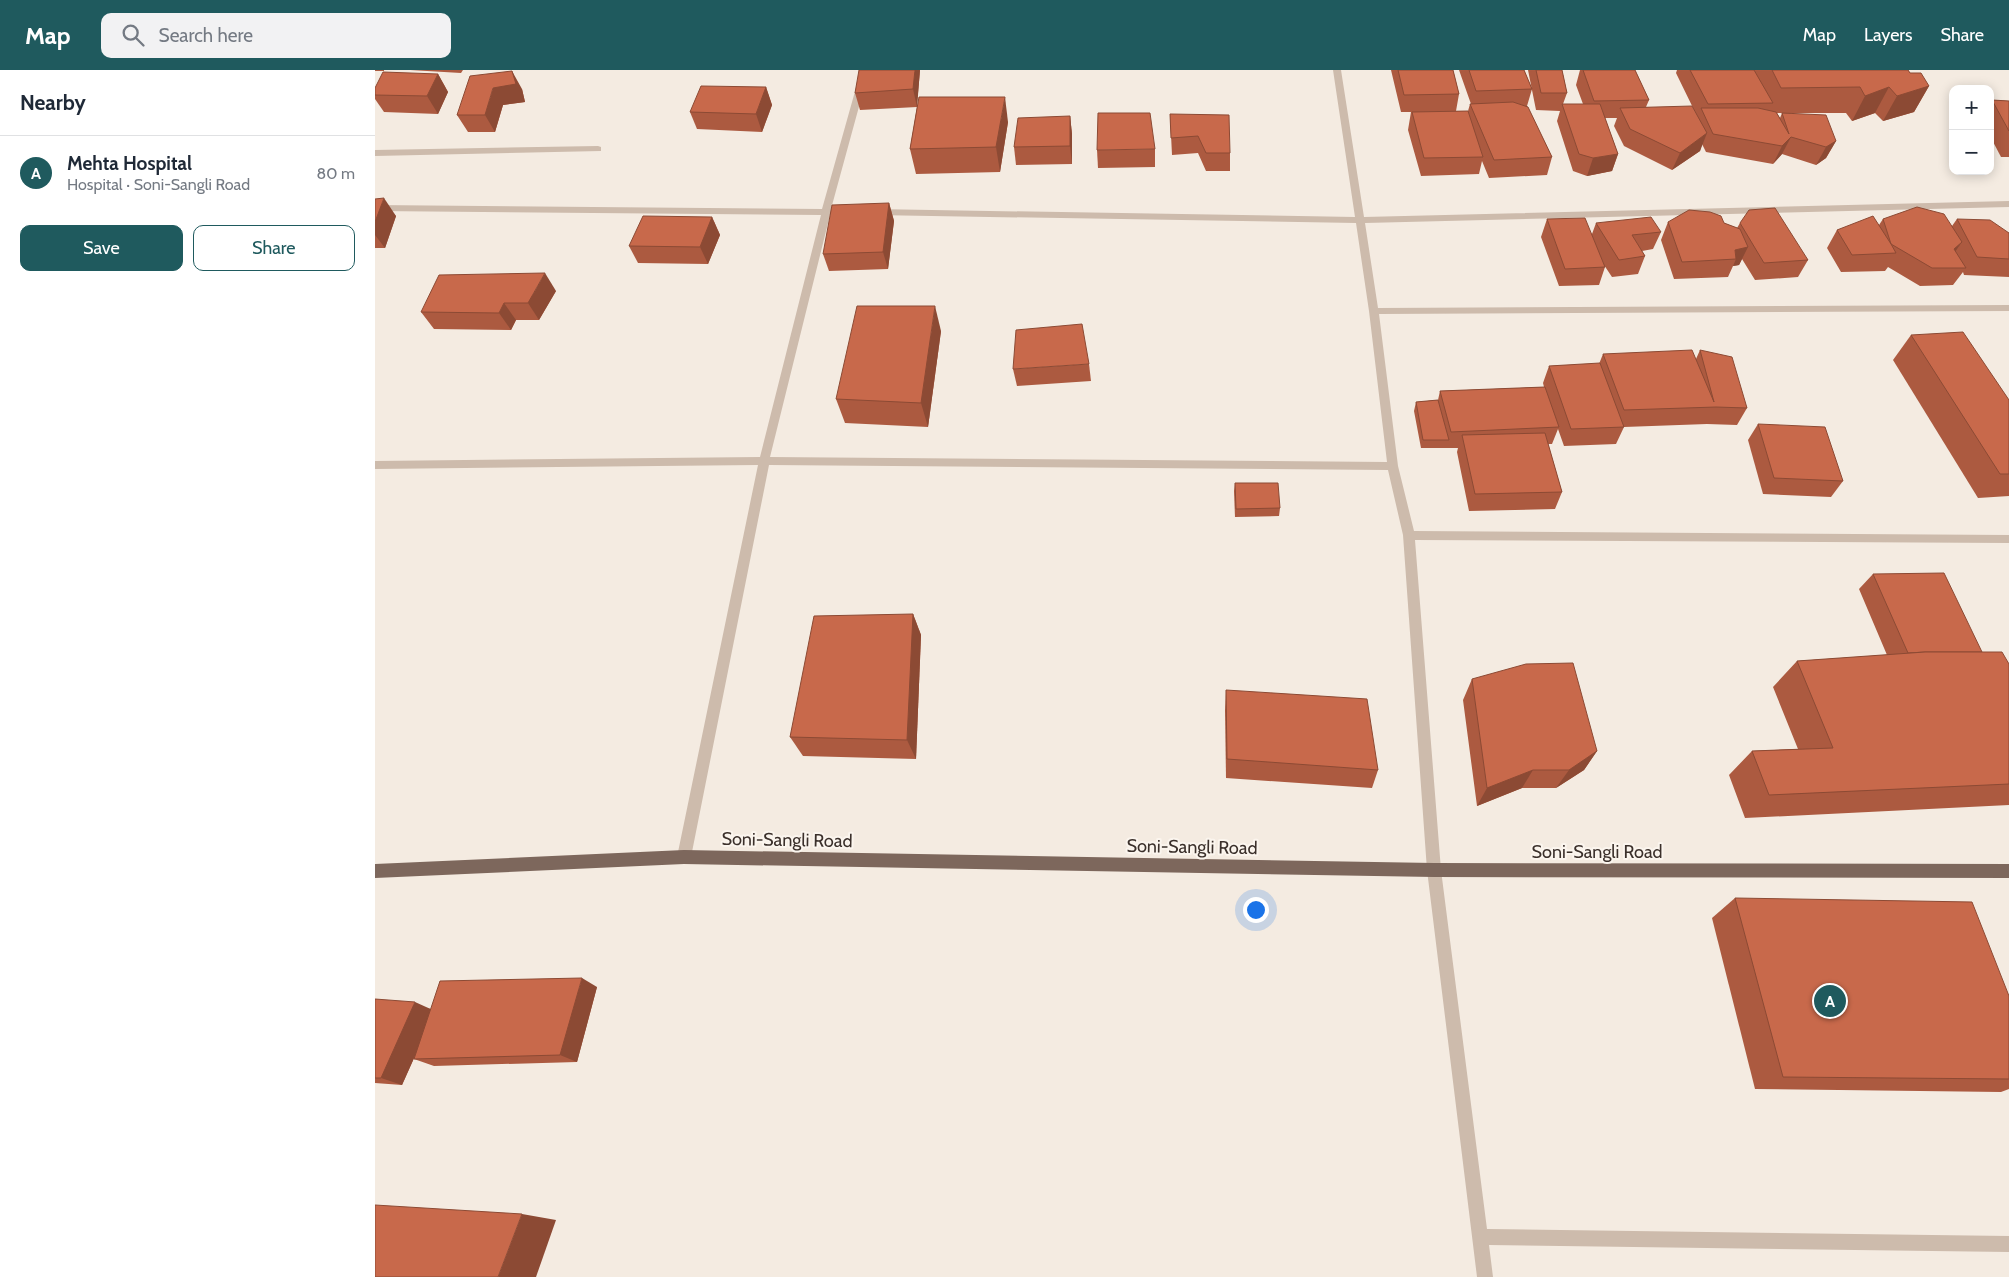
<!DOCTYPE html>
<html lang="en">
<head>
<meta charset="utf-8">
<style>
  :root { --surface:#fff; --page:#f2f2f3; --text:#1f2937; --muted:#747a83; --line:#e0e1e3; --accent:#1f5a5e }
  body { margin:0; font-family:Cabin,sans-serif; background:var(--page); color:var(--text) }
  .controls { position:absolute; right:15px; top:15px; display:grid; overflow:hidden; border-radius:10px; box-shadow:0 2px 12px #0003 }
  .controls button { width:45px; height:45px; display:grid; place-items:center; padding:0; border:0; border-bottom:1px solid var(--line); background:var(--surface); color:var(--text); font:25px sans-serif }
  .you { position:absolute; left:880px; top:839px; width:18px; height:18px; margin:-12px; border:4px solid #fff; border-radius:50%; background:#1a73e8; box-shadow:0 0 0 8px #1a73e833 }
  .badge { display:grid; place-items:center; width:32px; height:32px; border-radius:50%; background:var(--accent); color:#fff; font-size:16px; font-weight:700 }
  .pin { position:absolute; translate:-50% -50%; border:2px solid #fff; box-shadow:0 1px 5px #0006 }
  .list { margin:0; padding:0; list-style:none }
  h2 { display:flex; justify-content:space-between; align-items:center; height:65px; margin:0; padding:0 20px; font-size:21px }
  h2 small { font-size:16px; font-weight:400; color:var(--muted) }
  .list li { display:grid; grid-template-columns:32px 1fr auto; gap:15px; align-items:center; box-sizing:border-box; height:75px; padding:0 20px; border-top:1px solid var(--line) }
  .list b { display:block; font-size:19px; white-space:nowrap }
  .list p { margin:0; font-size:16px; white-space:nowrap; color:var(--muted) }
  .list em { font-size:16px; font-style:normal; color:var(--muted) }
  .actions { display:flex; gap:10px; padding:15px 20px }
  .actions a { flex:1; padding:11px 0; border:1px solid var(--accent); border-radius:10px; text-align:center; font-size:18px; color:var(--accent) }
  .actions .main { background:var(--accent); color:#fff }
  .icon { flex:none; width:28px; height:28px; fill:none; stroke:currentColor; stroke-width:2; stroke-linecap:round; stroke-linejoin:round }
  .map { position:relative; flex:none; width:1634px; height:1207px; overflow:hidden }
  header { display:flex; align-items:center; gap:30px; box-sizing:border-box; height:70px; padding:0 25px; background:var(--accent); color:#fff }
  header strong { font-size:24px }
  nav { display:flex; gap:28px; margin-inline-start:auto; font-size:18px }
  .search { width:350px; height:45px; background:var(--page); display:flex; align-items:center; gap:12px; box-sizing:border-box; padding:0 18px; border-radius:10px; color:var(--muted); font-size:19px }
  main { display:flex }
  aside { flex:1; background:var(--surface) }
  .map>svg:first-child { display:block }
  .lines { fill:none; stroke-linecap:round; stroke-linejoin:round }
  .minor { fill:#cdbbac; fill-rule:evenodd }
  .major { fill:#7d675c; fill-rule:evenodd }
  .wall { fill:#ac5a40; fill-rule:evenodd }
  .shaded-wall { fill:#8c4a34 }
  .building { fill:#c8694b; stroke:#8c4a34 }
  .labels { text-anchor:middle; stroke-width:4; stroke-linejoin:round; paint-order:stroke }
  .street-label { font-size:18px; fill:#3b302b; stroke:#fbf5ee }
</style>
</head>
<body>
<header>
<strong>Map</strong>
<div class="search"><svg class="icon" aria-label="search" viewBox="0 0 24 24"><circle cx="10" cy="10" r="6"/><path d="M15 15l6 6"/></svg>Search here</div>
<nav><a>Map</a><a>Layers</a><a>Share</a></nav>
</header>
<main>
<aside>
<h2>Nearby<small></small></h2>
<ul class="list">
<li><span class="badge">A</span><div><b>Mehta Hospital</b><p>Hospital · Soni-Sangli Road</p></div><em>80 m</em></li>
</ul>
<div class="actions"><a class="main">Save</a><a>Share</a></div>
</aside>
<div class="map">
<svg width="1634" height="1207" viewBox="0 0 1634 1207">
  <rect width="100%" height="100%" fill="#f4ebe1"/>
  <g class="lines">
    <g class="minor">
      <polygon points="486,0 494,0 456,139 472,139 477,142 472,145 455,145 395,387 1012,392 994,241 981,153 499,145 494,142 499,139 980,147 958,0 966,0 989,147 1634,131 1634,137 990,153 1003,238 1634,235 1634,241 1004,244 1023,396 1039,461 1634,465 1634,473 1040,470 1066,800 1112,1159 1634,1166 1634,1182 1114,1175 1118,1207 1102,1207 1052,800 1028,465 1013,400 394,395 316,787 314,792 309,794 304,792 302,787 383,395 0,399 0,391 385,387 446,145 0,141 0,135 447,139"/>
      <polygon points="223,76 226,77 226,81 0,86 0,80"/>
    </g>
    <polygon class="major" points="309,780 1059,793 1634,794 1634,808 1059,807 309,794 0,808 0,794"/>
  </g>
  <g class="wall">
    <rect x="0" y="0" width="9" height="1"/>
    <polygon points="35,0 88,0 86,3"/>
    <polygon points="545,0 542,35 633,52 625,102 541,104 535,79 542,37 485,40 480,23"/>
    <polygon points="1016,0 1078,0 1084,24 1081,41 1093,41 1095,34 1096,34 1084,0 1149,0 1157,19 1152,36 1177,87 1172,105 1114,108 1107,91 1104,104 1046,106 1033,60 1036,42 1026,42"/>
    <path d="M1153,0H1187L1192,23L1188,34H1208L1201,15L1205,0H1260L1274,30L1271,37L1321,44L1301,3L1302,0H1533L1535,3L1554,16L1539,42L1508,51L1500,43L1477,51L1471,43H1415L1461,71L1451,88L1441,95L1407,84L1398,94L1331,82L1327,74L1325,81L1297,100L1249,76L1239,56L1242,48H1230L1243,84L1237,101L1212,106L1198,101L1182,51L1185,41L1161,40ZM1402,43H1407L1405,48Z"/>
    <polygon points="63,4 73,22 63,44 9,42 0,29 0,18"/>
    <polygon points="391,17 397,35 387,62 322,59 315,42"/>
    <polygon points="147,19 150,32 128,35 120,62 93,62 82,45"/>
    <polygon points="1617,30 1634,31 1634,87 1626,87 1615,66 1615,32"/>
    <polygon points="795,44 855,83 855,101 831,101 823,83 797,85"/>
    <polygon points="695,46 697,64 697,94 641,95 639,77"/>
    <polygon points="780,79 780,97 723,98 722,80"/>
    <polygon points="0,129 21,146 10,178 0,178"/>
    <polygon points="514,133 519,151 513,199 454,201 448,184"/>
    <polygon points="337,147 345,165 333,194 263,193 254,176"/>
    <polygon points="1172,149 1217,164 1221,153 1286,162 1278,179 1267,181 1270,186 1263,204 1237,207 1229,195 1230,197 1224,215 1184,216 1166,167"/>
    <polygon points="1508,149 1577,156 1582,149 1634,163 1634,207 1589,205 1588,202 1578,215 1545,216 1513,197 1510,201 1466,202 1452,178 1462,160 1504,155"/>
    <polygon points="1293,152 1349,153 1362,158 1365,153 1433,190 1423,207 1380,210 1367,189 1364,195 1358,196 1353,207 1299,209 1286,170"/>
    <polygon points="181,221 164,250 141,250 136,260 59,259 46,242"/>
    <polygon points="566,261 553,357 470,353 461,329"/>
    <polygon points="1536,265 1634,330 1634,426 1603,428 1518,290"/>
    <polygon points="1325,280 1372,338 1362,355 1332,354 1249,357 1241,374 1189,376 1183,359 1177,374 1173,374 1187,422 1180,439 1094,441 1082,382 1083,378 1046,378 1039,341 1041,332 1063,330 1065,321 1169,317 1168,313 1174,296 1224,294 1228,284 1321,289"/>
    <polygon points="714,294 716,311 642,316 638,299"/>
    <polygon points="1383,354 1468,411 1456,427 1388,424 1373,370"/>
    <polygon points="860,413 905,438 904,446 860,447 859,421"/>
    <polygon points="1498,504 1607,582 1634,594 1634,735 1370,748 1354,705 1377,681 1423,679 1398,617 1422,591 1512,585 1484,519"/>
    <polygon points="538,544 546,565 541,689 428,686 415,667"/>
    <polygon points="1097,609 1222,681 1209,700 1181,718 1147,718 1102,736 1088,630"/>
    <polygon points="851,620 1003,700 997,718 851,708 850,640"/>
    <polygon points="1360,828 1634,926 1634,1019 1626,1022 1380,1019 1337,848"/>
    <polygon points="222,917 202,992 59,996 39,989 40,986 27,1015 0,1013 0,929 56,939"/>
  </g>
  <g class="shaded-wall">
    <polygon points="540,0 545,0 542,37 538,19"/>
    <polygon points="137,1 147,19 150,32 128,35 120,62 110,45 118,18"/>
    <polygon points="63,4 73,22 63,44 52,26"/>
    <polygon points="1554,16 1539,42 1508,51 1522,26"/>
    <polygon points="391,17 397,35 387,62 381,44"/>
    <polygon points="1514,17 1500,43 1477,51 1490,26"/>
    <polygon points="630,27 633,52 625,102 621,77"/>
    <polygon points="695,46 697,64 697,94 695,76"/>
    <polygon points="1332,63 1325,81 1297,100 1305,83"/>
    <polygon points="1416,67 1407,84 1398,94 1407,76"/>
    <polygon points="1461,71 1451,88 1441,95 1451,77"/>
    <polygon points="1243,84 1237,101 1212,106 1218,88"/>
    <polygon points="9,128 21,146 10,178 0,165 0,152"/>
    <polygon points="514,133 519,151 513,199 508,182"/>
    <polygon points="337,147 345,165 333,194 325,177"/>
    <polygon points="1587,172 1575,189 1579,179"/>
    <polygon points="1373,177 1364,195 1358,196 1361,189 1360,180"/>
    <polygon points="170,203 181,221 164,250 153,233"/>
    <polygon points="129,233 141,250 136,260 124,243"/>
    <polygon points="560,236 566,261 553,357 546,333"/>
    <polygon points="538,544 546,565 541,689 532,670"/>
    <polygon points="1222,681 1209,700 1181,718 1194,700"/>
    <polygon points="1158,700 1147,718 1102,736 1112,718"/>
    <polygon points="207,908 222,917 202,992 185,985"/>
    <polygon points="40,932 60,941 27,1015 6,1008"/>
    <polygon points="147,1144 181,1150 161,1207 123,1207"/>
  </g>
  <g class="building">
    <polygon points="484,0 540,0 538,19 480,23"/>
    <polygon points="1023,0 1078,0 1084,24 1029,25"/>
    <polygon points="1094,0 1149,0 1157,19 1101,21"/>
    <polygon points="1161,0 1187,0 1192,23 1166,23"/>
    <polygon points="1208,0 1260,0 1274,30 1219,31"/>
    <polygon points="1315,0 1379,0 1398,33 1333,34"/>
    <polygon points="1397,0 1533,0 1535,3 1546,3 1554,16 1522,26 1514,17 1490,26 1485,17 1406,18"/>
    <polygon points="137,1 141,14 118,18 110,45 82,45 95,6"/>
    <polygon points="8,2 63,4 52,26 0,25 0,18"/>
    <polygon points="326,16 391,17 381,44 315,42"/>
    <polygon points="544,27 630,27 621,77 535,79"/>
    <polygon points="1617,30 1634,31 1634,61"/>
    <polygon points="1138,32 1153,37 1177,87 1119,90 1095,34"/>
    <polygon points="1187,34 1225,34 1243,84 1218,88 1204,84"/>
    <polygon points="1317,36 1332,63 1305,83 1255,59 1245,38"/>
    <polygon points="1326,38 1383,38 1401,42 1414,64 1407,43 1451,45 1461,71 1451,77 1416,67 1407,76 1338,64"/>
    <polygon points="1093,41 1108,87 1049,88 1037,42"/>
    <polygon points="723,43 775,43 780,79 722,80"/>
    <polygon points="795,44 854,45 855,83 831,83 823,66 796,68"/>
    <polygon points="695,46 695,76 639,77 643,48"/>
    <polygon points="9,128 0,152 0,129"/>
    <polygon points="514,133 508,182 448,184 457,135"/>
    <polygon points="1542,137 1569,144 1587,172 1579,179 1591,198 1557,198 1516,174 1521,183 1477,185 1462,160 1498,146 1516,174 1508,149"/>
    <polygon points="1400,138 1433,190 1389,193 1365,153 1374,140"/>
    <polygon points="1314,140 1335,142 1346,146 1349,153 1365,159 1373,177 1360,180 1361,189 1307,192 1293,152"/>
    <polygon points="268,146 337,147 325,177 254,176"/>
    <polygon points="1276,147 1286,162 1257,165 1270,186 1244,190 1221,153"/>
    <polygon points="1210,148 1230,197 1190,199 1172,149"/>
    <polygon points="1582,149 1615,150 1634,163 1634,189 1602,187"/>
    <polygon points="170,203 153,233 129,233 124,243 46,242 64,205"/>
    <polygon points="482,236 560,236 546,333 461,329"/>
    <polygon points="707,254 714,294 638,299 641,260"/>
    <polygon points="1588,262 1634,330 1634,404 1625,404 1536,265"/>
    <polygon points="1317,280 1339,332 1325,280 1357,287 1372,338 1341,337 1249,340 1228,284"/>
    <polygon points="1225,293 1249,357 1196,359 1174,296"/>
    <polygon points="1170,317 1184,357 1076,362 1065,321"/>
    <polygon points="1063,330 1074,370 1048,370 1041,332"/>
    <polygon points="1383,354 1450,357 1468,411 1399,408"/>
    <polygon points="1170,363 1187,422 1100,424 1087,365"/>
    <polygon points="860,413 903,413 905,438 861,439"/>
    <polygon points="1569,503 1607,582 1550,582 1533,583 1498,504"/>
    <polygon points="538,544 532,670 415,667 439,546"/>
    <polygon points="1550,582 1627,582 1634,594 1634,714 1394,725 1377,681 1458,678 1422,591"/>
    <polygon points="1198,593 1222,681 1194,700 1158,700 1112,718 1097,609 1151,594"/>
    <polygon points="851,620 992,629 1003,700 852,689"/>
    <polygon points="1360,828 1597,832 1634,926 1634,1009 1408,1007"/>
    <polygon points="207,908 185,985 39,989 65,911"/>
    <polygon points="0,929 40,932 6,1008 0,1008"/>
    <polygon points="0,1135 147,1144 123,1207 0,1207"/>
  </g>
  <g class="labels">
    <g class="street-label">
      <text transform="translate(412 770) rotate(1)" y="6">Soni-Sangli Road</text>
      <text transform="translate(817 777) rotate(1)" y="6">Soni-Sangli Road</text>
      <text x="1222" y="788">Soni-Sangli Road</text>
    </g>
  </g>
</svg>
<div class="controls">
<button>+</button>
<button>−</button>
</div>
<div class="you"></div>
<div class="pin badge" style="left:1455px;top:931px">A</div>
</div>
</main>
</body>
</html>
